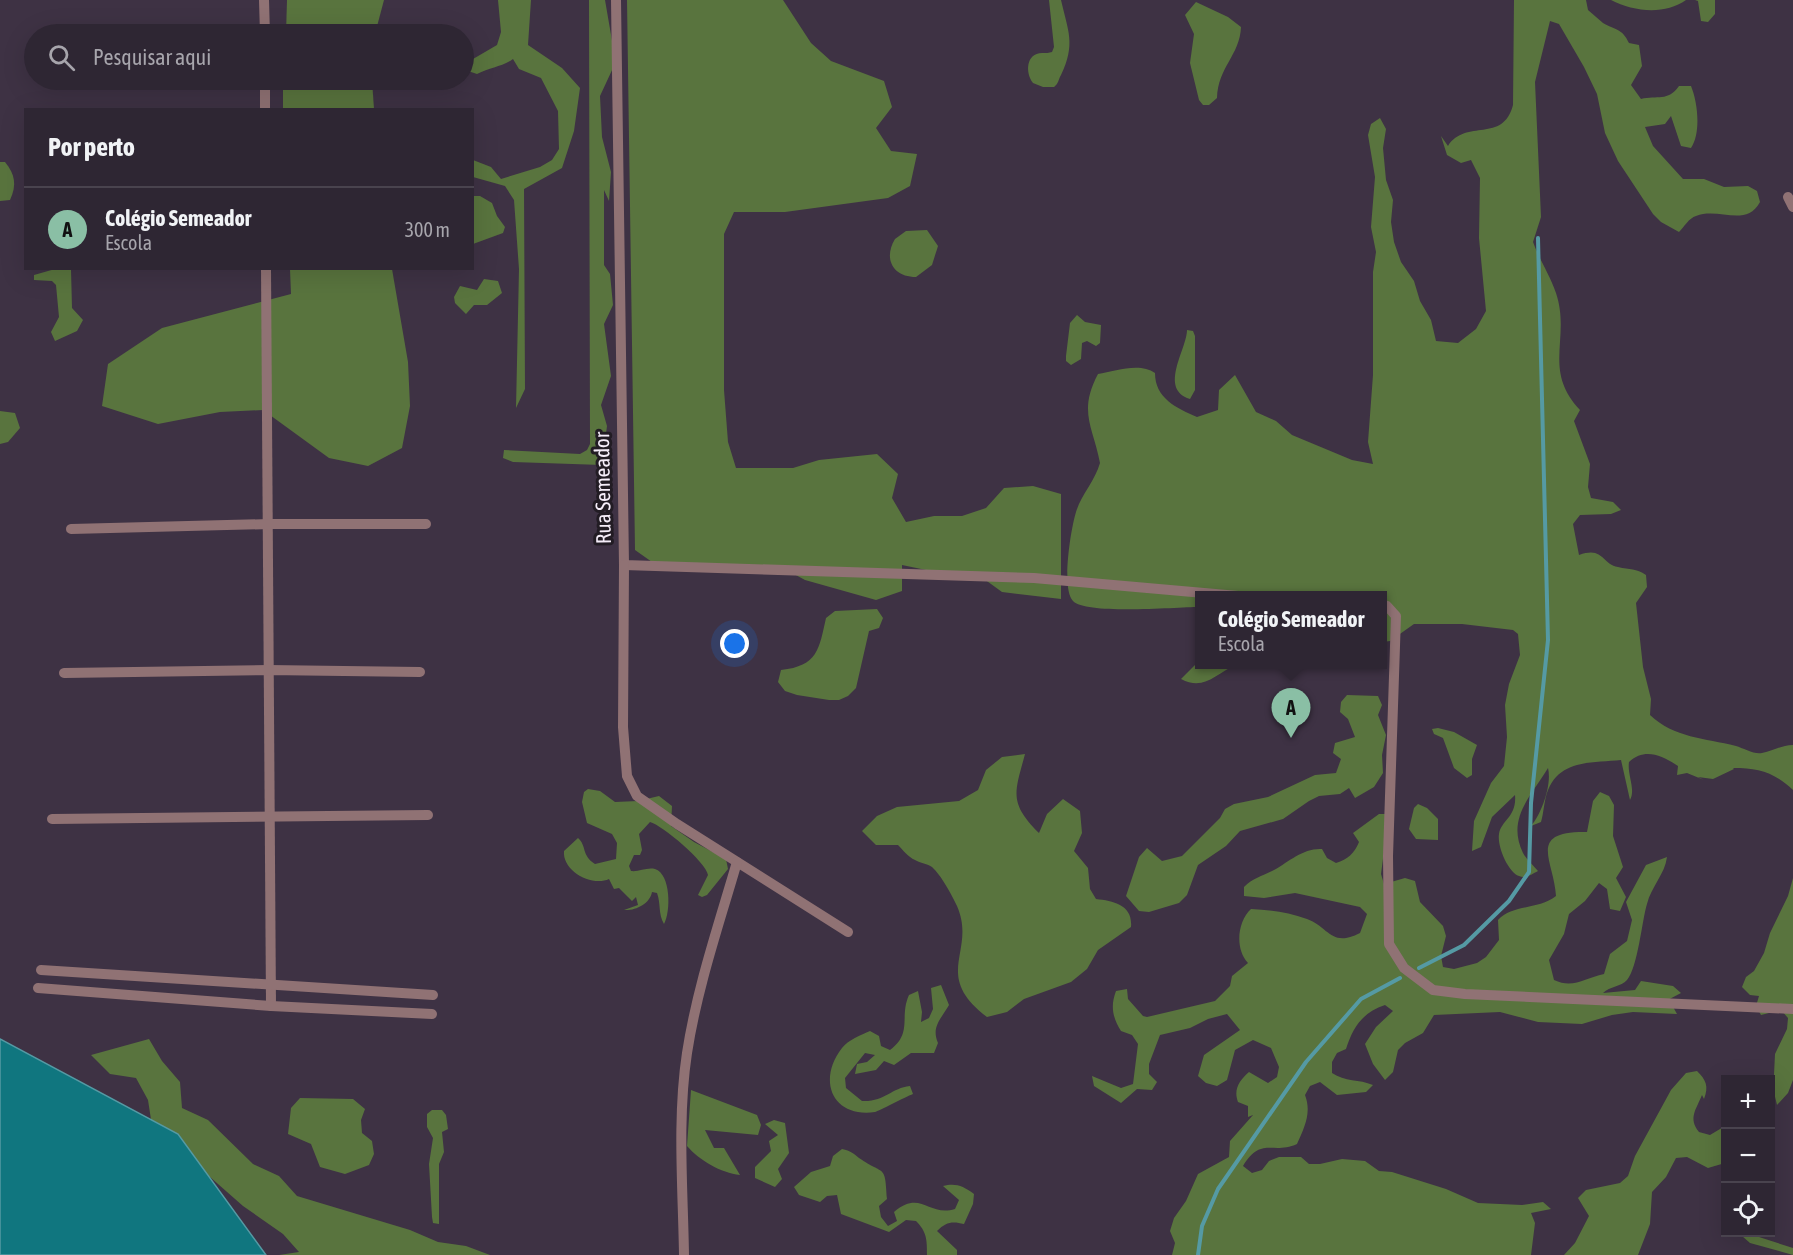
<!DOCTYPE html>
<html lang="pt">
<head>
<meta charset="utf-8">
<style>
  :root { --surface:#2e2633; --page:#3a323f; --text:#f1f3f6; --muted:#a7a5ac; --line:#49434e; --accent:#8abfa5 }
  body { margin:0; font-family:"Asap Condensed",sans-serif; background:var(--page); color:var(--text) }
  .controls { position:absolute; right:18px; bottom:18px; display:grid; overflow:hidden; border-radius:0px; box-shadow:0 6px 24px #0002 }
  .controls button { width:54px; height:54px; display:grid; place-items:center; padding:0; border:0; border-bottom:2px solid var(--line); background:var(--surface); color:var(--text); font:30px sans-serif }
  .you { position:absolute; left:735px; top:644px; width:21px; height:21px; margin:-15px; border:4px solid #fff; border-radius:50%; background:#1a73e8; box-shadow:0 0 0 9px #1a73e833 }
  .badge { display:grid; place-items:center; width:39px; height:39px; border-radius:50%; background:var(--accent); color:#111; font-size:20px; font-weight:700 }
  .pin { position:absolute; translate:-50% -50px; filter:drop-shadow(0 2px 3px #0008) }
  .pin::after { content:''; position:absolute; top:32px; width:21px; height:18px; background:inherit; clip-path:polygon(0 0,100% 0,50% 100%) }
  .popup { position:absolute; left:1195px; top:591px; width:192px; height:78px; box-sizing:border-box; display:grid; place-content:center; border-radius:0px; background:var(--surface); filter:drop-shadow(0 2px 4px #0005); font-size:20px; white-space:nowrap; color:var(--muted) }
  .popup b { font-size:22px; color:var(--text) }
  .popup::after { content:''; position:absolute; left:50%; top:100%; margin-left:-12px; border:12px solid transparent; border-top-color:var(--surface) }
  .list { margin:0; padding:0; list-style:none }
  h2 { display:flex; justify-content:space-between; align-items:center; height:78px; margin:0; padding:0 24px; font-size:26px }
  h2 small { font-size:20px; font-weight:400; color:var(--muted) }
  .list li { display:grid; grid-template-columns:39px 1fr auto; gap:18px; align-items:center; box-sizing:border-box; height:84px; padding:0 24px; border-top:2px solid var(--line) }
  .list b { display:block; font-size:22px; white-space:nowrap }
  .list p { margin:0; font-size:20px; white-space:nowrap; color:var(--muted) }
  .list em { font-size:20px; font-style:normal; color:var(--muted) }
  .icon { flex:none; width:33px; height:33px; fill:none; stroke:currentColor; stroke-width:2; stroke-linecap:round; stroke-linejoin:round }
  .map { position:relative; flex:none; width:1793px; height:1255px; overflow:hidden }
  .search { position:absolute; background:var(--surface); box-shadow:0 6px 24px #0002; left:24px; top:24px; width:450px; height:66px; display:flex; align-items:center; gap:15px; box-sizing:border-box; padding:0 21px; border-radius:33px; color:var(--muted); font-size:22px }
  .panel { position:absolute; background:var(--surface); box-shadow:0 6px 24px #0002; left:24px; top:108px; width:450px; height:162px; border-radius:0px }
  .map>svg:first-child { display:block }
  .forest { fill:#59743e }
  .water { fill:#10767f; stroke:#559aa4; stroke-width:1.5 }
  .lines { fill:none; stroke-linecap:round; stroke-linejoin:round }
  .stream { stroke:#559aa4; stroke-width:4 }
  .street { stroke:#907274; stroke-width:10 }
  .labels { text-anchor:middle; stroke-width:6; stroke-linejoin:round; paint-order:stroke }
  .street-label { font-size:21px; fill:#f5edf9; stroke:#221c24 }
</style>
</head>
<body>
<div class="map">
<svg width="1793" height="1255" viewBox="0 0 1793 1255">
  <rect width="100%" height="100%" fill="#3e3244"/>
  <g class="forest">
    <polygon points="287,0 384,0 375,34 286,34"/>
    <path d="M498,0H531L528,45L562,68L580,88L574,131L562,168L524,189L525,389L516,408L519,269L514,200L505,186L473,177V160L491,167L501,179L540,167L552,160L559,149L558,111L541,78L519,69L513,59C502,67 490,67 477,74L465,70L473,59L497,45L501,32Z"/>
    <polygon points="589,0 605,0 615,58 613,68 600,96 602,137 611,172 609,201 604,190 604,265 610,274 613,305 604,324 611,376 601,405 607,426 602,465 513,462 503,458 504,450 580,454 587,450 590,444"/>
    <polygon points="627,0 783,0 811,43 831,61 884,81 892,107 876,128 891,151 917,154 910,186 888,198 785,212 734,212 724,234 724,390 728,442 736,468 793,468 819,460 877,454 898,474 892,498 906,522 934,516 962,516 986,508 1004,488 1033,486 1061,494 1061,599 1002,592 980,576 926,570 902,565 902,591 876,600 805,580 783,568 652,562 635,550"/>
    <path d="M1049,0H1061C1068,31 1076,44 1061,75C1058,80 1059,83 1054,87H1043L1033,83C1025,73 1026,53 1042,53C1046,53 1049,53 1052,52L1054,47Z"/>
    <path d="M1514,0H1586L1588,10C1593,14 1598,19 1603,23C1615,30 1622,28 1629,43L1639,45L1642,66L1631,85L1641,99C1657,95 1668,102 1679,86H1691C1698,103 1701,133 1691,148L1681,146L1671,116L1665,124L1645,127L1653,146L1683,179H1704L1724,187L1748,186L1757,191L1760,202C1746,228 1719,207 1696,216C1689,218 1684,227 1679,232L1661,222L1653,214L1618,161L1605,133L1597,94L1584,67L1559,24L1550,21L1535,82L1541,217L1533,242C1539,259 1550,275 1556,293C1571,338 1542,370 1580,410L1574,421L1590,464L1588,487L1591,498L1613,502L1621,510L1611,514L1580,515L1573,524L1579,555C1604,546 1601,564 1618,567C1630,570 1636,568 1646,575L1647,587L1636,603L1643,667L1651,699L1650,715C1674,738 1705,738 1736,746C1743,748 1755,755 1762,753C1774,751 1781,745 1793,745V790C1774,772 1758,768 1733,768L1734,769L1713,779L1698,777L1704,780L1687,773L1677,775L1678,766C1663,756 1645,747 1629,762C1627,775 1636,789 1630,800L1621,760C1593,763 1561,759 1548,790C1544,800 1544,812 1541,822L1531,826C1542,813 1552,784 1548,768C1532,795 1506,818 1523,853C1526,859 1533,865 1538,871C1532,874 1526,879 1519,876C1508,872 1497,846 1499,834C1501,820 1517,817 1515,795L1492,817L1481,847L1472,851L1474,821L1491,783L1504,766L1507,737L1505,705L1509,684L1520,655L1518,634L1513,630L1462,624H1414L1390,641L1383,642L1382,596H1200L1199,607C1177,607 1086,615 1073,601C1061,589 1071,528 1076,512C1081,495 1095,481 1100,463C1093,426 1078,412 1098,374C1115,371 1140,362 1155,373C1155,398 1176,408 1197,417L1218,410L1219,390L1235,375L1256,412L1276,421L1292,435L1352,460L1373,464L1368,442L1373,375V272L1376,252L1371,227L1375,177L1368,135L1371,124L1380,118L1386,129L1383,148L1386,180L1393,200L1391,222L1394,242L1401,262L1414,281L1420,301L1431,320L1436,341L1458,343L1476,329L1486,311L1479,238L1480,178L1471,160L1461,163L1447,155L1441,136L1448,146C1466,118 1503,144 1513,105Z"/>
    <path d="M1611,0H1686C1665,15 1634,12 1611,0Z"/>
    <polygon points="1695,0 1715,0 1715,14 1708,22 1701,21 1698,1"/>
    <path d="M1196,2L1228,17L1241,27C1240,55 1218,67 1217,98L1209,105H1203L1199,100L1190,63L1194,34L1185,15Z"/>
    <polygon points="283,80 372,80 374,109 283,109"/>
    <path d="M0,162H5C15,174 17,185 10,200L0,201Z"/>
    <polygon points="473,196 480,196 492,203 497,216 505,227 503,233 473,244"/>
    <path d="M927,230L938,246L932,265L916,277C893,277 883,259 895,239L906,231Z"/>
    <polygon points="55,269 71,269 72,308 83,320 77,331 55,341 51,332 59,317 56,285 52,281 34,280 34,275"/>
    <polygon points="290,269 392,269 408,362 410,406 402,448 368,466 329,458 263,410 220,412 158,424 102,406 108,364 162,328 291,294"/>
    <polygon points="484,279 498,281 502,293 487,305 474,305 466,314 455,303 454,297 460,286 477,290"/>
    <polygon points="1077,315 1085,322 1101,325 1100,343 1096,346 1087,341 1082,343 1081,359 1071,365 1066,361 1066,356 1070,323"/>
    <path d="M1187,330L1193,331L1195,336V390L1190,399C1158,389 1187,349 1187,330Z"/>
    <polygon points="0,411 15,413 20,428 8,442 0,444"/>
    <path d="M877,609L883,618L879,628L869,631L856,688L848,696L839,700H829L797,695L785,691L778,682L781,670C818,666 819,649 826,618L835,611Z"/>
    <path d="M1199,661L1200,664L1235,665C1216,674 1204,691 1181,679Z"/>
    <polygon points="1347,695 1378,696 1382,705 1378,715 1386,735 1382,755 1383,773 1374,787 1355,798 1349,788 1340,794 1319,796 1309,801 1283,819 1240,831 1226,846 1198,865 1187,895 1179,903 1149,912 1139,911 1126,896 1139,857 1147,848 1162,861 1182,856 1220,818 1225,809 1234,804 1268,797 1315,775 1336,773 1341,759 1333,753 1335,743 1355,737 1348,719 1340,712 1341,702"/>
    <polygon points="1438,728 1454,732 1477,745 1472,759 1472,775 1467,778 1454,768 1443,738 1434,734 1432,729"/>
    <path d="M1025,754C1015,792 1008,802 1039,833L1047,814L1063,799L1080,811L1082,833L1074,851L1088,868L1090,889L1096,899C1114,901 1133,905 1131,927L1098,950L1087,969L1071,982L1024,999L1007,1012L987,1017C931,974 977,952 957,906C952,895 941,875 932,867C928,864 920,863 915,860C908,857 903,850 898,845H876L862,831L877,816L897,807L959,801L978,790L986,770L1002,757Z"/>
    <path d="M588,789L600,791L615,802L638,801L659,796L672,806L671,826L694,842L726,859L728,869L707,895L702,897L698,895L708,875C706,862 662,825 650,822L639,834L642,850L640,855H634L629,866L631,871C639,872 647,867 655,869C671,874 671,912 664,924C658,914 661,904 657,893L652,892C650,904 635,911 624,910L638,905L636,897L632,901L619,888L614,889L609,879C592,887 562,871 564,851L578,838C587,846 581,855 595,864L616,859L617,843L612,834L587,823L582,802L584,792Z"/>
    <path d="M1600,792L1609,796L1614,805L1613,836L1623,867L1616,878L1626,897L1620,911L1610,909L1607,889L1599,883L1585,901L1569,914L1564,934L1549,960L1554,980C1573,989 1585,978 1604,974L1610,954L1627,941L1632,920L1626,902L1646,865L1667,857C1665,874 1651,887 1647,904C1642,920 1638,967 1627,980C1621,987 1610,986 1603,993L1635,990L1641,981L1673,986L1681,993L1662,1003L1672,1005L1677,1014L1633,1012L1612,1015L1582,1024L1538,1022L1500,1012L1434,1015L1423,1033L1405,1043L1398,1050L1393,1072L1385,1080L1373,1064L1365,1044L1376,1027L1393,1011L1385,1005C1363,1012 1353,1027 1346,1049L1337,1053L1332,1062V1073C1345,1082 1359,1079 1373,1085L1366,1092L1337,1095L1320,1082L1310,1086L1305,1095C1312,1113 1304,1128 1297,1144C1273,1155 1261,1136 1243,1166L1252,1173L1262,1170L1269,1161L1279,1157H1301L1309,1164H1320L1342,1159L1365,1161L1379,1171L1392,1172L1446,1189L1478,1203L1522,1205L1543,1202L1551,1209L1531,1213L1535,1223L1531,1255H1172L1175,1243L1170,1231L1174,1218L1186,1201L1198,1174L1229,1157L1230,1141L1253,1115L1248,1117V1106L1238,1102C1233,1089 1240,1080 1249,1072L1268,1083L1277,1077L1279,1067L1271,1048L1253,1040L1235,1050L1227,1080L1217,1086L1206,1083L1198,1076L1204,1055L1240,1030L1227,1014L1208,1019L1190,1028L1160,1035L1149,1064V1074L1157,1082L1152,1090L1137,1089L1121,1103L1094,1086L1092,1076L1121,1088L1133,1084L1138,1044L1132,1035L1121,1031C1113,1018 1110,1007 1116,991L1127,989L1128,999L1143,1016L1147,1017L1215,1001L1230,986L1232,976L1248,963C1235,949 1237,922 1251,909C1270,910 1288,912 1307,919C1329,927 1331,948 1360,933L1367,914L1360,907L1295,893L1264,898L1244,896V887C1253,878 1263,876 1274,870C1290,861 1303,848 1322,849L1327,858L1336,863C1348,859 1354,854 1359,842L1353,833L1379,814H1389L1381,874L1384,884L1405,878L1415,881L1420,902L1443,926L1446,936L1441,956L1443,967L1454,969L1477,963L1486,957L1499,940L1498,920C1512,904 1539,910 1556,896C1554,860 1526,831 1587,832L1593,801Z"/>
    <polygon points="1418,804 1427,808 1438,819 1438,840 1416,839 1409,829 1414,808"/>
    <polygon points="1793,878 1793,1080 1788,1093 1777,1105 1771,1080 1774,1075 1775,1054 1787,1029 1788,1018 1781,1010 1761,1015 1756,1006 1759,996 1750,995 1742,987 1746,977 1754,971 1764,953 1770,933 1788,896"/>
    <path d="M941,985L949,1005C941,1019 931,1027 938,1043L934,1053H911L894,1065L884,1061L876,1070L855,1074L857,1064L867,1062L875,1055L865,1053L845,1078L846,1088L862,1101C885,1102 891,1088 910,1086L913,1094C905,1097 879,1111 875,1112C832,1118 817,1080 842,1048C848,1040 861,1035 870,1031L879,1036L881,1046L890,1050C913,1033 899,1017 909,995L918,991L922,1012L921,1022L929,1018L933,1009L931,988Z"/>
    <polygon points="149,1039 162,1061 180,1082 182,1108 208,1120 253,1164 279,1176 297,1196 410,1230 438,1242 466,1246 490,1255 279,1255 299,1252 283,1234 243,1206 152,1126 148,1100 136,1078 110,1074 91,1055"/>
    <path d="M1697,1071C1706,1080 1709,1086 1704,1099L1702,1095C1696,1110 1688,1118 1699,1132L1710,1135L1725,1126V1163L1708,1168L1687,1157L1676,1158L1666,1177L1652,1192L1650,1224L1638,1255H1564L1575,1243L1589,1216L1578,1198L1586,1190L1620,1183L1628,1176L1635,1156L1671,1090L1686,1073Z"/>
    <path d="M691,1090L757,1115L761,1125L758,1135L705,1130L714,1148H724L740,1175C721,1173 699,1160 687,1146Z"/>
    <polygon points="300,1098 353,1099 365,1109 361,1120 362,1133 372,1141 374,1154 369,1165 345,1174 320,1167 311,1144 288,1134 291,1108"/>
    <polygon points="432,1110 442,1110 446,1115 448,1129 442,1132 444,1152 439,1164 439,1224 433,1223 432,1217 429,1164 433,1138 427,1127 427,1114"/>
    <polygon points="774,1120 785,1123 789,1153 778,1169 782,1179 775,1187 755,1178 755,1167 771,1151 769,1141 778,1135 765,1124"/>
    <path d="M842,1149C851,1151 853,1153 859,1158C885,1176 885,1163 887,1199L879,1206L881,1217L888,1226L897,1221L894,1212C921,1189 928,1217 955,1209L959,1200L943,1186C956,1183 963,1186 974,1194L973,1204L964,1224C952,1221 946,1222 937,1231L957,1250V1255H927C927,1240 927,1232 916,1221L906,1220L889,1232L841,1214L837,1195L827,1196L820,1202L799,1195L794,1187L811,1172L830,1166L833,1156Z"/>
    <polygon points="1742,1236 1759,1237 1793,1248 1793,1255 1750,1243"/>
  </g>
  <polygon class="water" points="0,1039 178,1134 266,1255 0,1255"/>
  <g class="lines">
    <g class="stream">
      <polyline points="1419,968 1464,945 1509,901 1529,872 1531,803 1548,640 1538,238"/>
      <polyline points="1198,1255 1202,1226 1218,1189 1306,1062 1361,999 1400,978"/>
    </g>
    <g class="street">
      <polyline points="264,0 265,34"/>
      <polyline points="616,0 624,565 1034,578 1238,596"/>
      <polyline points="265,80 265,110"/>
      <polyline points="1788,197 1793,207"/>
      <polyline points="266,268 271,1006"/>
      <polyline points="71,529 269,524 426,524"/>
      <polyline points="624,565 623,727 627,776 637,796 677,824 848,932"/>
      <polyline points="1382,605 1387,606 1396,616 1388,856 1389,944 1404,968 1433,990 1465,994 1793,1009"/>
      <polyline points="64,673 268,670 420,672"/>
      <polyline points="52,819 428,815"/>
      <polyline points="41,970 433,995"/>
      <polyline points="38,988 271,1006 432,1014"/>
      <path d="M684,1255C683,1189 677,1119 687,1053C697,988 719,924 737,862"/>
    </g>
  </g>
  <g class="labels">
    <g class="street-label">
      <text transform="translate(603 488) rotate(-91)" y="7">Rua Semeador</text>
    </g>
  </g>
</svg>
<div class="controls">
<button>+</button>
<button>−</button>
<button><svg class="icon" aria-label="locate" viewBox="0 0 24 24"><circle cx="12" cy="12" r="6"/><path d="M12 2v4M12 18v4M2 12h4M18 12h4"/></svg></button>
</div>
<div class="you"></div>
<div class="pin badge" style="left:1291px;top:738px">A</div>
<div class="popup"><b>Colégio Semeador</b>Escola</div>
<div class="search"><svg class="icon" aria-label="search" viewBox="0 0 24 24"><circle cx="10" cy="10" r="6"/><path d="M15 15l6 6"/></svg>Pesquisar aqui</div>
<section class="panel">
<h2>Por perto<small></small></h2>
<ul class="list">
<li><span class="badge">A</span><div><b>Colégio Semeador</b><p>Escola</p></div><em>300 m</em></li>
</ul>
</section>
</div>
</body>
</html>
